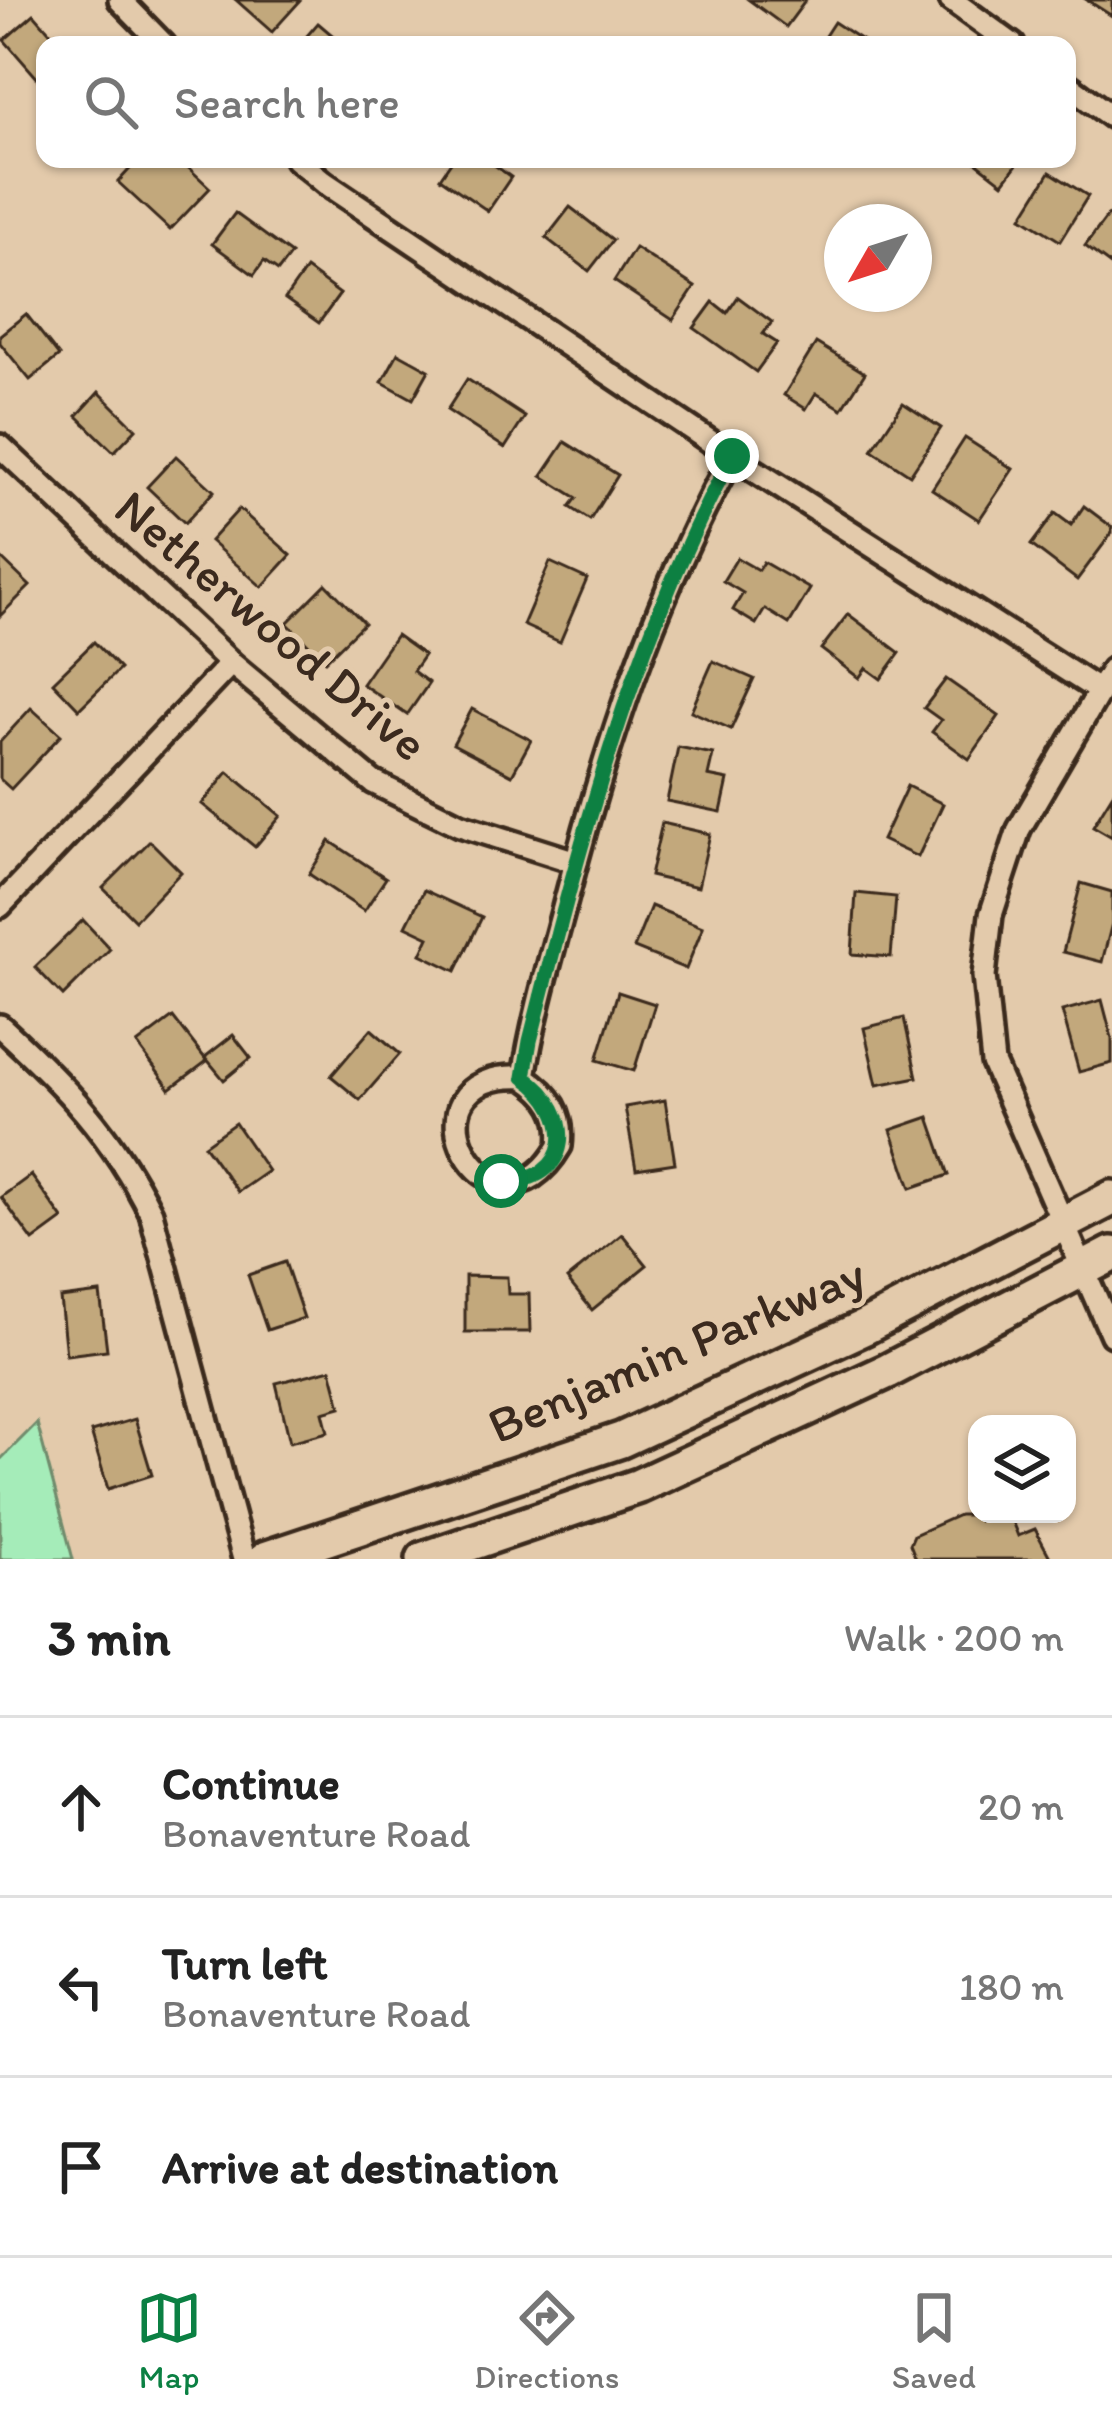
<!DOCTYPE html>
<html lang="en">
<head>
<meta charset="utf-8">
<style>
  :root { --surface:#fff; --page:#f6f6f6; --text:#222; --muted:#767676; --line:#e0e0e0; --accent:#0b8043 }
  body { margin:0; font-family:Itim,sans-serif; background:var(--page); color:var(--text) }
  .controls { position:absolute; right:36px; bottom:36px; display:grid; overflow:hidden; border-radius:24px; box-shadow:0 3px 9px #0004 }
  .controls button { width:108px; height:108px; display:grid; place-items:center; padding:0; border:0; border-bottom:3px solid var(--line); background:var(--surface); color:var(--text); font:60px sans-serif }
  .compass { position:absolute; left:824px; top:204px; width:108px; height:108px; border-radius:50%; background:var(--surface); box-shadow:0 3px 9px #0004; rotate:231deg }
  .stop { position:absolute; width:36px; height:36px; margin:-27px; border:9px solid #0b8043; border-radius:50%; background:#fff }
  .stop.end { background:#0b8043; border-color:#fff; box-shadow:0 3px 12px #0008 }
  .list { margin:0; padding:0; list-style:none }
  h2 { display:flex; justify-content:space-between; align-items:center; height:156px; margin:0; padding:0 48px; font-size:51px }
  h2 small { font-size:39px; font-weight:400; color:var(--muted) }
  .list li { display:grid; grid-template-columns:78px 1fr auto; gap:36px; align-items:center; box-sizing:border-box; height:180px; padding:0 48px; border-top:3px solid var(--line) }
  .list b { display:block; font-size:45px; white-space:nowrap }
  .list p { margin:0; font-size:39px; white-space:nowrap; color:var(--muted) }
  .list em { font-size:39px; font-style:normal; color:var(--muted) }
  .icon { flex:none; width:66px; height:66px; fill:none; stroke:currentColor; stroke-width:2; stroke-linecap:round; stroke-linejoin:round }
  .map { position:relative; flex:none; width:1112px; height:1559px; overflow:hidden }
  .search { position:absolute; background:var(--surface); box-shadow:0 3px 9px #0004; left:36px; right:36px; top:36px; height:132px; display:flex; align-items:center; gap:30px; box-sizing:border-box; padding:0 42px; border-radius:24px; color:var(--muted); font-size:45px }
  .sheet { height:696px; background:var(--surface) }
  nav { display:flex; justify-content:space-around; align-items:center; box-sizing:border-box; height:168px; border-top:3px solid var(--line); background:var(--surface); font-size:33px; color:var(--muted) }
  nav a { display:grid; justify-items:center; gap:6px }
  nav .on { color:var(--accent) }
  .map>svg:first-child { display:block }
  .green { fill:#a5ecb9; stroke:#708b6c; stroke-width:3 }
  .building { fill:#c2a87c; stroke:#3b2a1e; stroke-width:3 }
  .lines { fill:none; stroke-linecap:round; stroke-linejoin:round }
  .street-casing { stroke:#3b2a1e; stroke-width:30 }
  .primary-casing { stroke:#3b2a1e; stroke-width:42 }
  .street { stroke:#e3caab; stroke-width:21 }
  .primary { stroke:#e3caab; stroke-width:33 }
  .route { stroke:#0b8043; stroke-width:15 }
  .labels { text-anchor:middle; stroke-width:10; stroke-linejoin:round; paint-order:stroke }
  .street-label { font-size:51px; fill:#3b2a1e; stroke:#e3caab }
</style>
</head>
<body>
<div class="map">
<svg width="1112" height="1559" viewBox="0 0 1112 1559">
  <rect width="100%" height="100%" fill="#e3caab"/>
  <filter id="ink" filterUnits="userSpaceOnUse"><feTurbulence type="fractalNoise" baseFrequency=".00833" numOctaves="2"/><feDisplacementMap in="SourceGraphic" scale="24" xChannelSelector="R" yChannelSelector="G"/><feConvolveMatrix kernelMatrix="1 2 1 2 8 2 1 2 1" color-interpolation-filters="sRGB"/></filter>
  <g filter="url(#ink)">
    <polygon class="green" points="37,1423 73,1559 0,1559 0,1460"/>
    <g class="building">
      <polygon points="236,0 298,0 300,1 272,32"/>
      <polygon points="749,0 806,0 786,27"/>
      <polygon points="1087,0 1112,0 1112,16"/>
      <polygon points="34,14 61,45 45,45 45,87 4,40"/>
      <polygon points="834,22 869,45 819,45"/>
      <polygon points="318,23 344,45 299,45"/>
      <polygon points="139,159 179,159 210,188 170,230 118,182"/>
      <polygon points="453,159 486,159 511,177 488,211 440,178"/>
      <polygon points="972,159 1021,159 1003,183"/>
      <polygon points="1050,172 1088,196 1060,241 1022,217"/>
      <polygon points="570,207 613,240 589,271 546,238"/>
      <polygon points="235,213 291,254 278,271 264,261 254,275 212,244"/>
      <polygon points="1108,215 1112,218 1112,266 1085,246"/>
      <polygon points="635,248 695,287 673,320 614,281"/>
      <polygon points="306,269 340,294 319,323 285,299"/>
      <polygon points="738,297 772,322 763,334 777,343 756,372 694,328 713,302 727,313"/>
      <polygon points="26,314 59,356 30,380 0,343 0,335"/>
      <polygon points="816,343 865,373 842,409 816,393 806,409 784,395"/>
      <polygon points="398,353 429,370 413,399 382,382"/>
      <polygon points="467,379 525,417 505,448 447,410"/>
      <polygon points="99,392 136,429 114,452 77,416"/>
      <polygon points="903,403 941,428 910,475 872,450"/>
      <polygon points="965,438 1013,469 979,520 932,489"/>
      <polygon points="565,442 618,475 590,520 570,507 577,498 542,476"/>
      <polygon points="176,456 214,491 185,523 147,487"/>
      <polygon points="1084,506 1112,527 1112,533 1077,580 1031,545 1055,513 1071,525"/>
      <polygon points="239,509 291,555 262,587 210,541"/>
      <polygon points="1,558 30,586 0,616 0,559"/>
      <polygon points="737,558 758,570 763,562 810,589 789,624 765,609 756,624 733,610 743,593 723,581"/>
      <polygon points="550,562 587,579 560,642 523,625"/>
      <polygon points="326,584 364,623 325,661 287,623"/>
      <polygon points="848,614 900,653 881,679 866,668 859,678 821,649"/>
      <polygon points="396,635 424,655 413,671 429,683 407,715 362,684"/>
      <polygon points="94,642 120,669 79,709 53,682"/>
      <polygon points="713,661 754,679 731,729 691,711"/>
      <polygon points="946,679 999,716 969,759 932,732 941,720 924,708"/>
      <polygon points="31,708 61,735 11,789 0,779 0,742"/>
      <polygon points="472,709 531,740 512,775 453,744"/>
      <polygon points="678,747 713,754 708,776 728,780 721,812 667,801"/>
      <polygon points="228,772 281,816 255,847 202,804"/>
      <polygon points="907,786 943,804 918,857 882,840"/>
      <polygon points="1112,795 1112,837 1093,826"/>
      <polygon points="662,823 710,834 698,887 650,876"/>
      <polygon points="150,841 181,872 135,920 103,888"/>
      <polygon points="330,841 386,878 364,911 309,874"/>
      <polygon points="1081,883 1112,892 1112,923 1102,962 1063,952"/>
      <polygon points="424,890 482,917 456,971 421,954 429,937 406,926"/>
      <polygon points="856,893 896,897 891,957 852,954"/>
      <polygon points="651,906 703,927 686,969 634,948"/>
      <polygon points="83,920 110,949 63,996 35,967"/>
      <polygon points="618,992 655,1004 634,1071 597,1060"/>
      <polygon points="1102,1000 1112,1038 1112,1063 1079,1072 1062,1011"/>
      <polygon points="173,1017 207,1061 170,1089 137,1044"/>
      <polygon points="904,1018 917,1077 877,1085 864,1028"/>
      <polygon points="371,1029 400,1054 360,1100 331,1076"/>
      <polygon points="233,1035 251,1058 224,1080 205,1057"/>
      <polygon points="665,1100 675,1163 636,1169 625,1107"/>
      <polygon points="929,1117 949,1175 911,1188 891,1130"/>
      <polygon points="235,1123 268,1171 238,1192 204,1145"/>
      <polygon points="31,1175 63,1219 33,1241 1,1197"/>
      <polygon points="622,1234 647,1265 592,1310 567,1279"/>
      <polygon points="285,1262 304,1318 267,1330 248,1275"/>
      <polygon points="465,1276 507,1277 508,1294 529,1294 530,1332 465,1332"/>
      <polygon points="100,1293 107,1350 66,1355 60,1298"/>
      <polygon points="331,1369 341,1407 323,1412 328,1432 290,1442 276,1383"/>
      <polygon points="135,1419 152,1475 108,1489 91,1432"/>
      <polygon points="995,1514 1009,1514 1018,1536 1035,1529 1051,1559 916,1559 910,1544 914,1535 959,1515 974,1515 979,1521"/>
    </g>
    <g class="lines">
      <g class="street-casing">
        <g id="street">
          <polyline points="120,0 164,45"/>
          <polyline points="951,0 1013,45"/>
          <polyline points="1067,84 1112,117"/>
          <polyline points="296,159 325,183 732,456 1098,690"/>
          <polyline points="0,446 231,663 373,782 460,825 576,862"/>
          <polyline points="1112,670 1019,829 991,915 984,976 993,1063 1112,1335"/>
          <polyline points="0,906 231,663"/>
          <path d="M0,1026C64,1085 112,1134 151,1213L244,1559"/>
          <path d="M524,1077C550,1094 564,1113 560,1146C492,1262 387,1071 524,1077C533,1020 549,964 564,908C604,751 654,598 732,456"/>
        </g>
      </g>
      <g class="primary-casing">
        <g id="primary">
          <polyline points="265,1559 621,1440 865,1327 1112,1198"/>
          <polyline points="424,1559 639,1486 888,1371 1112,1254"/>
        </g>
      </g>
      <use href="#street" class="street"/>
      <use href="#primary" class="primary"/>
    </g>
  </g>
  <g class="lines" filter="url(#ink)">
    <path class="route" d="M501,1181C574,1184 578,1113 524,1077L530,1041C581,840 632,640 732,456"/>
  </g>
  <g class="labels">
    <g class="street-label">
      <text transform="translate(272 625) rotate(40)" y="18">Netherwood Drive</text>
      <text transform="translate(676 1349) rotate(-23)" y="18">Benjamin Parkway</text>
    </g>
  </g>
</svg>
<div class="controls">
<button><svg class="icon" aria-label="layers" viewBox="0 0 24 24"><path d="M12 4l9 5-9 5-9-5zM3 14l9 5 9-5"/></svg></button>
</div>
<svg class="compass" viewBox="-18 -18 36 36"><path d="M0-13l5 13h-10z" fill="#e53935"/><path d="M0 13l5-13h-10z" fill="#767676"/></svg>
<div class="stop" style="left:501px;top:1181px"></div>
<div class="stop end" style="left:732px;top:456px"></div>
<div class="search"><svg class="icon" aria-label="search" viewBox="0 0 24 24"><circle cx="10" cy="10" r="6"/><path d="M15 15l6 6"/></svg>Search here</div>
</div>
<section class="sheet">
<h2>3 min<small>Walk · 200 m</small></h2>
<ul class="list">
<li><svg class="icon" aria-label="ahead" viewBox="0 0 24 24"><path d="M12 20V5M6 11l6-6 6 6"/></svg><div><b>Continue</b><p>Bonaventure Road</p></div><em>20 m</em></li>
<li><svg class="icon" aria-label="left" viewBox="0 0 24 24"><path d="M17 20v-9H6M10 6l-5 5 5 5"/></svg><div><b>Turn left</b><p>Bonaventure Road</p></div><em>180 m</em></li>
<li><svg class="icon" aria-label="arrive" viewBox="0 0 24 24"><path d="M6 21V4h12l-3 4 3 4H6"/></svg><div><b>Arrive at destination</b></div></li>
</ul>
</section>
<nav>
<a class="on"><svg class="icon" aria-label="map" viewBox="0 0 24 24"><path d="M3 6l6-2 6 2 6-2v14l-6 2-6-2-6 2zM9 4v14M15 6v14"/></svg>Map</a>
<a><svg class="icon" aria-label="directions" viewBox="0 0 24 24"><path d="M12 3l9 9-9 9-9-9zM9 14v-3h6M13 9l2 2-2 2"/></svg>Directions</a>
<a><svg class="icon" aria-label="saved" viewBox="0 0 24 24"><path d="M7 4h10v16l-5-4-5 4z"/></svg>Saved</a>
</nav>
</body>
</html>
